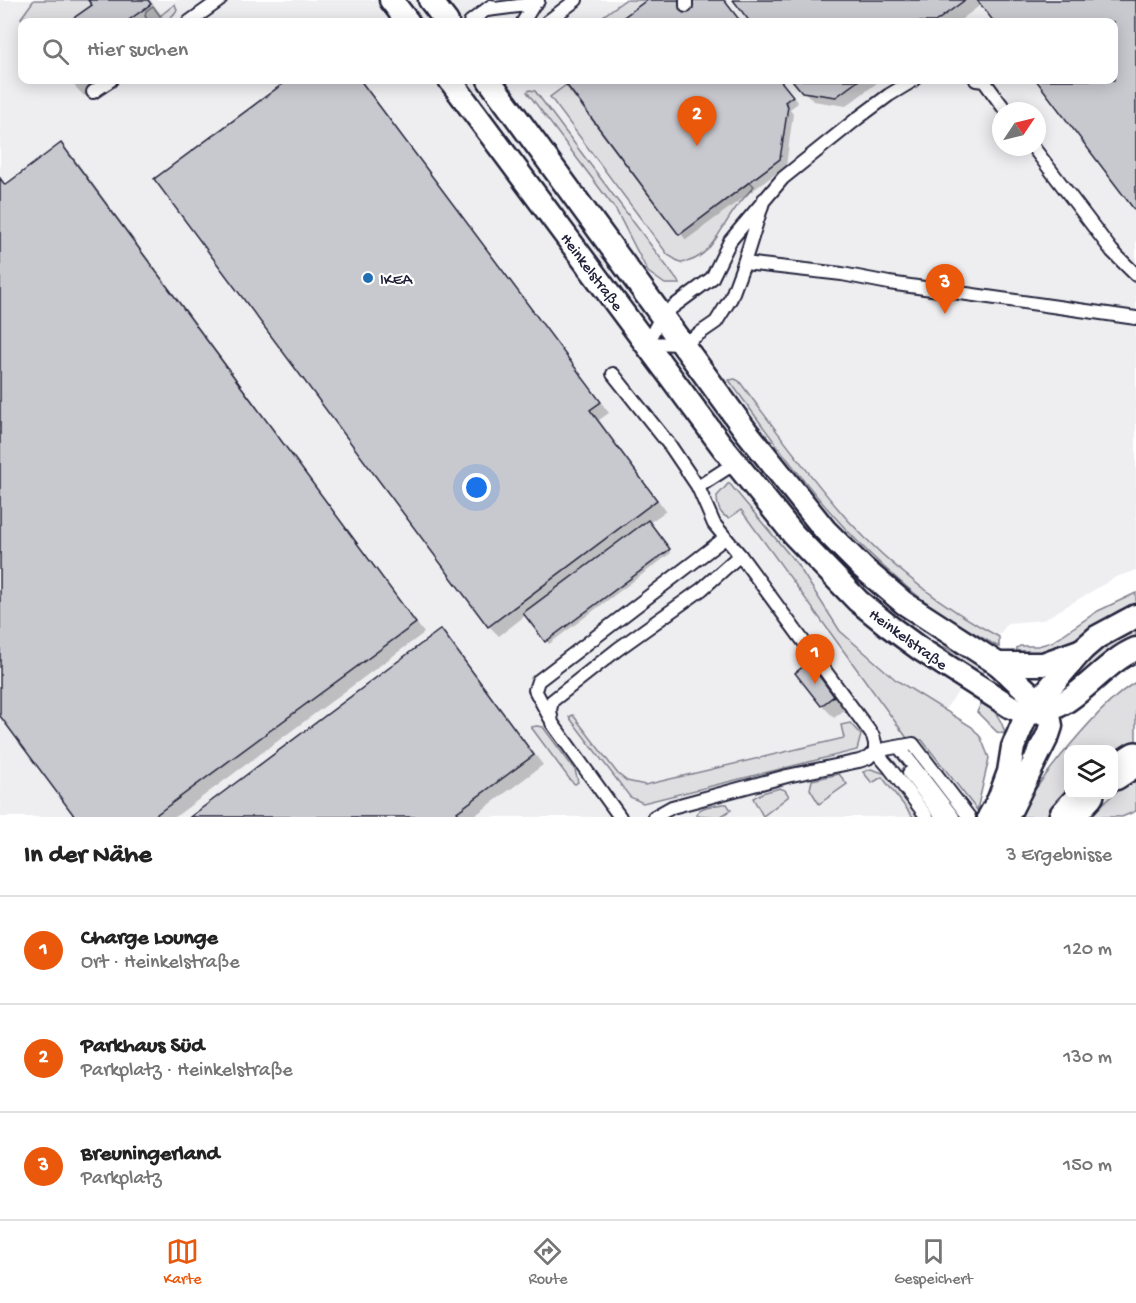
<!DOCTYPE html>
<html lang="de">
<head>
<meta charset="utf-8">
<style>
  :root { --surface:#fff; --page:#f6f6f6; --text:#222; --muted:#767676; --line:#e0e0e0; --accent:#ea580c }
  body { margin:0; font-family:"Gochi Hand",sans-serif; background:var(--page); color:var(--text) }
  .controls { position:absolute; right:18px; bottom:18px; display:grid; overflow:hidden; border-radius:12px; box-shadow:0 3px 15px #0003 }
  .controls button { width:54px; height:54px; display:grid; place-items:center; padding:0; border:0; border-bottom:2px solid var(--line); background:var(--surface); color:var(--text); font:30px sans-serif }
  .compass { position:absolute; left:992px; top:102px; width:54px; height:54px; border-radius:50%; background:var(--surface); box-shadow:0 3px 15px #0003; rotate:55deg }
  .you { position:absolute; left:477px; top:488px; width:21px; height:21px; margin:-15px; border:4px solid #fff; border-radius:50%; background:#1a73e8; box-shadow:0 0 0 9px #1a73e833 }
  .badge { display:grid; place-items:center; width:39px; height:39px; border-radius:50%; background:var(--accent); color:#fff; font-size:20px; font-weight:700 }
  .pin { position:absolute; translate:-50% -50px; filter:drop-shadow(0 2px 3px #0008) }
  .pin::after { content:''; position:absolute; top:32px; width:21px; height:18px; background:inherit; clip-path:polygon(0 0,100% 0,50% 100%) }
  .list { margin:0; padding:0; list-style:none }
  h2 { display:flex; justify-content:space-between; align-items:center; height:78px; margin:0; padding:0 24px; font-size:26px }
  h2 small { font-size:20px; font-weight:400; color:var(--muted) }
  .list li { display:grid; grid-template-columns:39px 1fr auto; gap:18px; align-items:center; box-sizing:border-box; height:108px; padding:0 24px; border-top:2px solid var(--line) }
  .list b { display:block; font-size:22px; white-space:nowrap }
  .list p { margin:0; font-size:20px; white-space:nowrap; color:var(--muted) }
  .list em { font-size:20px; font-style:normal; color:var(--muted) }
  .icon { flex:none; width:33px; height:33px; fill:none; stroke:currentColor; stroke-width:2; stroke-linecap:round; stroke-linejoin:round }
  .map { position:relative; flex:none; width:1136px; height:817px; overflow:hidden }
  .search { position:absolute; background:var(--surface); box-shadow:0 3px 15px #0003; left:18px; right:18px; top:18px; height:66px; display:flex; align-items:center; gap:15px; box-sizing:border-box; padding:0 21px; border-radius:12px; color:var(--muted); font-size:22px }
  .sheet { height:402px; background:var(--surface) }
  nav { display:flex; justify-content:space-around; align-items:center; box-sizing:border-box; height:84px; border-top:2px solid var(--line); background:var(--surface); font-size:16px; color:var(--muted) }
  nav a { display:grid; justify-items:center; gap:3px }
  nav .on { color:var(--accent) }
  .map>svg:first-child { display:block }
  .built { fill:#eeeef1; fill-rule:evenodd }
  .green { fill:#dfdfe2; stroke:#80808e; stroke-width:1.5 }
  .shadow { fill:#0003 }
  .building { fill:#c8c8cf; stroke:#22223b; stroke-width:1.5 }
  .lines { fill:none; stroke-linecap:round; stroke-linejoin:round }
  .lane-casing { stroke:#22223b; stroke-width:16 }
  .street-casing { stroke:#22223b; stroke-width:27 }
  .highway-casing { stroke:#22223b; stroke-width:38 }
  .lane { stroke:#fff; stroke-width:12 }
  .street { stroke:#fff; stroke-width:22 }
  .highway { stroke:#fff; stroke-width:33 }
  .poi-dot { fill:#1f6fb2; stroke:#fff; stroke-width:2 }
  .labels { text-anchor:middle; stroke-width:4.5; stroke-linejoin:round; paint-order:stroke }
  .street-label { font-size:16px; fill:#22223b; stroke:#fff }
  .poi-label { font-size:16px; fill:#22223b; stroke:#fff; text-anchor:start }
</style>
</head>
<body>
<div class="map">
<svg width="1136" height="817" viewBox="0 0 1136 817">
  <rect width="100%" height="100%" fill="#fff"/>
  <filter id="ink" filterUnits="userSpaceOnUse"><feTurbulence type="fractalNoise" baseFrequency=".0167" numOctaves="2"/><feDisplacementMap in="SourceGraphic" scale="12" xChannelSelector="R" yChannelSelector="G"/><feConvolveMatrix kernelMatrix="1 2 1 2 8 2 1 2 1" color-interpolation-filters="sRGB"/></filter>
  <g filter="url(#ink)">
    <path class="built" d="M0,0H1136V570L1116,577L1043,620L1008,623L923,740L977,810L973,817H0ZM22,22H1114V80H22ZM1001,111H1037V147H1001Z"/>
    <g class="green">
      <polygon points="34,0 88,0 92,5 68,22 25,22 21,18"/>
      <polygon points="625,0 647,0 617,22 595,22"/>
      <path d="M175,4L177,10C170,21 161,23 149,22L145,16L146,11L153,6L160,16Z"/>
      <path d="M566,85L679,235L750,182L754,186C747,195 739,203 733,212C718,233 709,260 681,263L668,255L550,97Z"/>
      <polygon points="530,90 535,91 680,284 665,284 648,272 616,210 527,92"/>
      <path d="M735,379L739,381C774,427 808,475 847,519C890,566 943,607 999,637V647C972,632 944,616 918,596C841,536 786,459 729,380Z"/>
      <path d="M729,483L797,564L840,631L896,680L972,727L981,738L989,758L977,810L922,740L907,738L741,510L729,518C719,515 717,506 717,496Z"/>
      <polygon points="1136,593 1136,603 1118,611 1063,647 1044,655 1016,654 1017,648 1020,646 1038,646 1052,642 1098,611"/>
      <polygon points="1136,628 1136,637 1112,650 1066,685 1063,682 1101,648"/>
      <polygon points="944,647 986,668 983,674 947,652"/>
      <path d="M1136,682V743L1114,757V750H1068V794L1052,817H1018C1036,783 1103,700 1136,682Z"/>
      <path d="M982,701C994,709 1002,719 1005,734L997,732L977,712Z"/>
      <polygon points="573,715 618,774 627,781 645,785 844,738 841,725 850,723 861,735 857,750 643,803 630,797 569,717"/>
      <polygon points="537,726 543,727 575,770 578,782 575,784 571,781 531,727"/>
      <polygon points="871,769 886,774 920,817 913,817 882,777 872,783 863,772"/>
      <polygon points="839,774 847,784 819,804 810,789 812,780"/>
      <polygon points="1136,774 1136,811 1122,817 1088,817"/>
      <polygon points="780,788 785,790 789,796 763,816 753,798 762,793"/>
      <path d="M723,804H727L731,810L720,817L696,815C699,806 713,806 723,804Z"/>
    </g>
    <g class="shadow">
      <polygon points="90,0 150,0 163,17 156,22 71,22 94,5"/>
      <polygon points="650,0 724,0 741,22 620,22"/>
      <polygon points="735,0 1136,0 1136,210 1038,80 1114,80 1114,22 996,22 982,4 958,22 752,22"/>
      <polygon points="69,80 106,80 84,96"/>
      <polygon points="290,80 361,80 609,413 599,420 666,511 649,523 671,553 549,644 526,615 499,636 489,626 156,179"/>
      <polygon points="564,80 780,80 798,103 790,109 793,114 786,166 686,240"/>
      <polygon points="794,80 881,80 846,106 813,101"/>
      <polygon points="61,145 71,154 424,633 175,817 77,817 0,713 0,177 6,185"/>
      <polygon points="441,631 450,641 543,765 473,817 192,817"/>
      <polygon points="809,664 822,677 846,709 834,718 822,705"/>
    </g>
    <g class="building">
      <polygon points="88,0 148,0 151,4 126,22 68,22 92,5"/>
      <polygon points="647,0 724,0 741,22 617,22"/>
      <polygon points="733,0 965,0 935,22 750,22"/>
      <polygon points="977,0 1136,0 1136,212 1036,80 1114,80 1114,22 994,22"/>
      <polygon points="288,80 360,80 601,402 590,410 657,500 488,627 154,179"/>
      <polygon points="563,80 780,80 793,96 785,102 788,106 780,159 679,235"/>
      <polygon points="792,80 859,80 836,97 802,92"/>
      <polygon points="61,143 416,623 153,817 75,817 0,716 0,178 5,185"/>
      <polygon points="648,520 670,549 545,642 523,613"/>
      <polygon points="441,629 534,755 457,812 461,817 190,817"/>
      <polygon points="809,662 834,696 821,706 795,673"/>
    </g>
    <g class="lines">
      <g class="lane-casing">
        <g id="lane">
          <polyline points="686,6 686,0"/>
          <polyline points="487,10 534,4"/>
          <polyline points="189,22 220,0"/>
          <polyline points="470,22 491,6"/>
          <polyline points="523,22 534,4 538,1"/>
          <polyline points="547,22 576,0"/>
          <polyline points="976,80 984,81 1006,111"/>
          <polyline points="93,92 111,80"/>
          <polyline points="1033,147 1112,251 1136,275"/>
          <polyline points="764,199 744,263 731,298 716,322 684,344 647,343 662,315 712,278 730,241 783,178 858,118 889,95 914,80"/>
          <polyline points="744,263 842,274 889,283 1136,318"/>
          <polyline points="613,374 671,447 698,487"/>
          <polyline points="740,555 873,736 875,743 875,751 889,767 927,817"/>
          <polyline points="550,718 535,690 538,681 725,538"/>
          <polyline points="899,747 953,817"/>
          <polyline points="909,773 942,817"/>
          <polyline points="620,817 552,723 550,710 552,701 618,649 702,589 740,555 714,524 698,487 735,463"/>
          <polyline points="654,817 672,807 787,776 859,761 868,758 875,751 913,744 969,817"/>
        </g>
      </g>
      <g class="street-casing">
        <g id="street">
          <polyline points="391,0 408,22"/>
          <polyline points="430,0 447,22"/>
          <path d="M450,80L722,446L794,535L858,601L890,627L920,649L1011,707C1017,709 1023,713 1029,713C1071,715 1099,664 1136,649"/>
          <polyline points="489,80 746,431 825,530 863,568 904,603 998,664 1037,700 1048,710 1051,726 1048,735 1007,817"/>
          <polyline points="998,664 1043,664 1082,650"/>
          <polyline points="989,817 999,799 1009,772 1013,747 1027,714 1082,650 1097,637 1136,616"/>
        </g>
      </g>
      <g class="highway-casing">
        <g id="highway">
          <polyline points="1114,773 1136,759"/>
          <polyline points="1066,817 1087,794"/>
        </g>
      </g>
      <use href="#lane" class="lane"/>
      <use href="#street" class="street"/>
      <use href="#highway" class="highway"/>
    </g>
  </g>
  <circle class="poi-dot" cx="368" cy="278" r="6"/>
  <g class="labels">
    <g class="street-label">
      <text transform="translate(593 271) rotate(53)" y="6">Heinkelstraße</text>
      <text transform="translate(909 638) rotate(36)" y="6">Heinkelstraße</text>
    </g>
    <g class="poi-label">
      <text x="380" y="284">IKEA</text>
    </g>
  </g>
</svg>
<div class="controls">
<button><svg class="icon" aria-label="layers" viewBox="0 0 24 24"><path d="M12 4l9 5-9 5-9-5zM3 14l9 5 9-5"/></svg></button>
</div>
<svg class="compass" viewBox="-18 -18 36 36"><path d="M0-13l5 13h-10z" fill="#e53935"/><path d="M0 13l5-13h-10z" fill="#767676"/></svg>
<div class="you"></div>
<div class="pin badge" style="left:815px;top:684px">1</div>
<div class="pin badge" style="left:697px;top:146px">2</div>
<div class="pin badge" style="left:945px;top:314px">3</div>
<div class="search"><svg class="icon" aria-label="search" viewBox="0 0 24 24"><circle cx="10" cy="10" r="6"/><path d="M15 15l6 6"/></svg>Hier suchen</div>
</div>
<section class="sheet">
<h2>In der Nähe<small>3 Ergebnisse</small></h2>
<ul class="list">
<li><span class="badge">1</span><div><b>Charge Lounge</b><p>Ort · Heinkelstraße</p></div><em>120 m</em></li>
<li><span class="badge">2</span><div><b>Parkhaus Süd</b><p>Parkplatz · Heinkelstraße</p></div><em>130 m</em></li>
<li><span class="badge">3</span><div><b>Breuningerland</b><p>Parkplatz</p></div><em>150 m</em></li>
</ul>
</section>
<nav>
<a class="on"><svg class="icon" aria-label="map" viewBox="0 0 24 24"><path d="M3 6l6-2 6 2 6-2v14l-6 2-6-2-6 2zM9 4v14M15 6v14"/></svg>Karte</a>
<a><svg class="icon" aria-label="directions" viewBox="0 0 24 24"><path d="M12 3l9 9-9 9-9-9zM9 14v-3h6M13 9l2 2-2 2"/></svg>Route</a>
<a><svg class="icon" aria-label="saved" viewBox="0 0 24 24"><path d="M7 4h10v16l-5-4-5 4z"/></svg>Gespeichert</a>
</nav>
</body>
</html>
